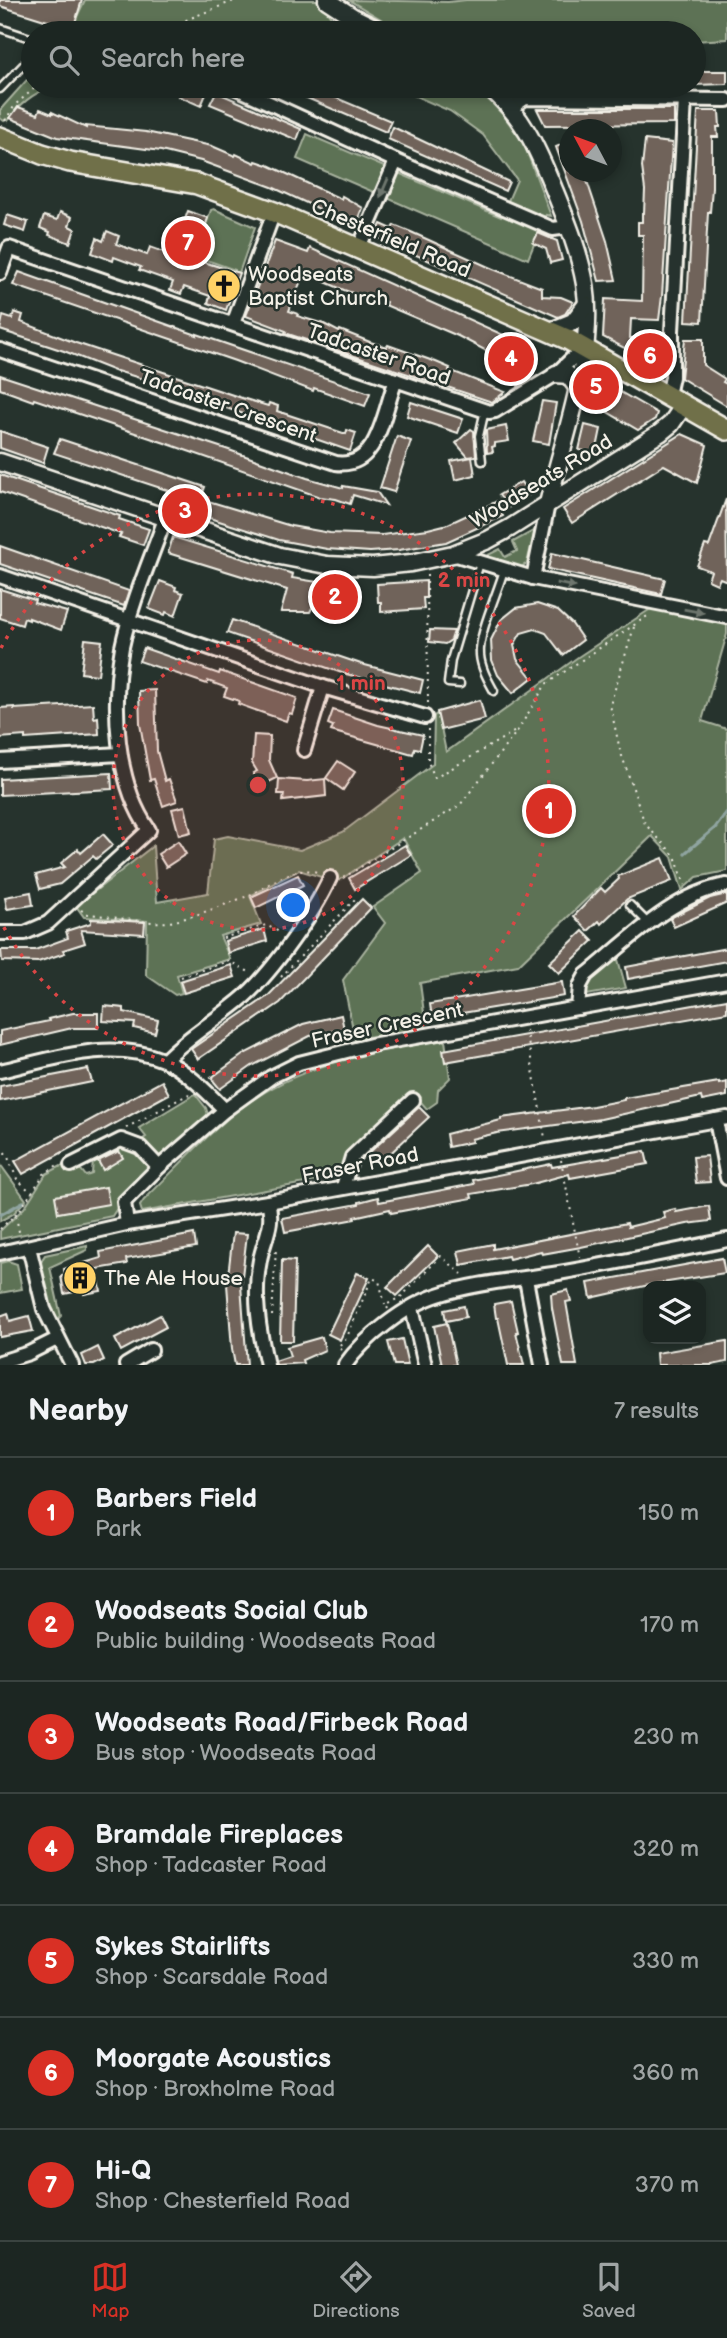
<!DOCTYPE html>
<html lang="en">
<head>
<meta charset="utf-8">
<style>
  :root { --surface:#1c2622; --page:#252e2a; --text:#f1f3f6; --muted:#a0a5a5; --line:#3a4340; --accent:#d93025 }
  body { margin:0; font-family:"Balsamiq Sans",sans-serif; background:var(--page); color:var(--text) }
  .controls { position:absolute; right:21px; bottom:21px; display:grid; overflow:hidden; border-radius:14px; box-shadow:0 4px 10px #0003 }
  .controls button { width:63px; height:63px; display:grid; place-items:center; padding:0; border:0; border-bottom:2px solid var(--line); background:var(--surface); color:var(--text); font:35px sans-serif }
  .compass { position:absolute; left:559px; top:119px; width:63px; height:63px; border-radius:50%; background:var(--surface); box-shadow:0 4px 10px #0003; rotate:311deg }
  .you { position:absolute; left:294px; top:906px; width:24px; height:24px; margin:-18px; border:5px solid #fff; border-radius:50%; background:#1a73e8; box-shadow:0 0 0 10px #1a73e833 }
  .badge { display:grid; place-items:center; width:46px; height:46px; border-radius:50%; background:var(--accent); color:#fff; font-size:23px; font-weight:700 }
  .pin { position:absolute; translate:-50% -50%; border:4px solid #fff; box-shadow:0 2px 7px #0006 }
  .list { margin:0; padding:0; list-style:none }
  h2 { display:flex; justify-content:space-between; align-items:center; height:91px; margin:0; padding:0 28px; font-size:30px }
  h2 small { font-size:23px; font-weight:400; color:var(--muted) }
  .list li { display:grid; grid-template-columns:46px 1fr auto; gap:21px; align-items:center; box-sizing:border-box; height:112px; padding:0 28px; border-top:2px solid var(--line) }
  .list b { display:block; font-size:26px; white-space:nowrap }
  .list p { margin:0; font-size:23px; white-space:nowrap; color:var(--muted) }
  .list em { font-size:23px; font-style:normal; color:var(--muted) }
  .icon { flex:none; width:38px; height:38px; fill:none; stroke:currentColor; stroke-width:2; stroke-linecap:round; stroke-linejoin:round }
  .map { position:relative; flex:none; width:727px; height:1365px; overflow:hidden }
  .search { position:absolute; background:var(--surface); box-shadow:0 4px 10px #0003; left:21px; right:21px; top:21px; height:77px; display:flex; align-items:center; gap:18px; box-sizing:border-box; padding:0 24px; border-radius:38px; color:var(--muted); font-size:26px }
  .sheet { height:875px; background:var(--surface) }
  nav { display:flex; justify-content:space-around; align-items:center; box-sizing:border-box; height:98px; border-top:2px solid var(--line); background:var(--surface); font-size:19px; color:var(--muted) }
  nav a { display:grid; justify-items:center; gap:4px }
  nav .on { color:var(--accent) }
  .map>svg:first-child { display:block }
  .green { fill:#5d7255; stroke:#a8b29e; stroke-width:2 }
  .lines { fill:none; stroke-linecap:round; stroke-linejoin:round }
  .stream { stroke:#8fa4a0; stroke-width:3.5 }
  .building { fill:#6f635a; stroke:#f4f1e8; stroke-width:2 }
  .service-casing { stroke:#f4f1e8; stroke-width:11 }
  .minor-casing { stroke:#f4f1e8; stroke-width:18 }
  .tertiary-casing { stroke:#f4f1e8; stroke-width:21 }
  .trunk-casing { stroke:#f4f1e8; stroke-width:24 }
  .path { stroke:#f4f1e8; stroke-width:2; stroke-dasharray:2 5; stroke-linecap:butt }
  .service { stroke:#26332d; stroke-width:6 }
  .minor { stroke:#26332d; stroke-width:12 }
  .tertiary { stroke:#26332d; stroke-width:16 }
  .trunk { stroke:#70704a; stroke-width:19 }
  .oneway { fill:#6e766e }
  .ring { fill:none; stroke:#da4645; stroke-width:3.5; stroke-dasharray:3.5 7 }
  .labels { text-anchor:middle; stroke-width:5; stroke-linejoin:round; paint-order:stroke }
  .street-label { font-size:21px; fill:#f4f1e8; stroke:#26332d }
  .poi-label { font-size:21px; fill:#f4f1e8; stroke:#26332d; text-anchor:start }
  .centre { fill:#da4645; stroke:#26332d; stroke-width:3.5 }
  .ring-label { font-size:21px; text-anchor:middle; font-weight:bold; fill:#da4645; stroke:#26332d; stroke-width:5; stroke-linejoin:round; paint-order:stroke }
</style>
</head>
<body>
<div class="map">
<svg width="727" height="1365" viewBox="0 0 727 1365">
  <rect width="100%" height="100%" fill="#26332d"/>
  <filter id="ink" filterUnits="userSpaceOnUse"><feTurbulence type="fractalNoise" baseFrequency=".0143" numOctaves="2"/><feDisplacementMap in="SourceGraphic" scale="14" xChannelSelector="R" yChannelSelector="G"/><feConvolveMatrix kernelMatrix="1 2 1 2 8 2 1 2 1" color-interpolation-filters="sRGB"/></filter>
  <g filter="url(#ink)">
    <g class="green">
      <polygon points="85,0 319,0 334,21 326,33 69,33"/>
      <polygon points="349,0 448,2 466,0 727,0 727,39 694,41 694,33 411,33 396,28"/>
      <path d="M33,73V86H53C33,93 19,104 8,121L6,119L4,121L0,118V110Z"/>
      <polygon points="416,86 471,86 490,101 504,116 524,144 551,216 546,215 528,259 297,159 307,134 501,217 517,180 483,135 450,111 411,94"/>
      <polygon points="214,209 255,227 239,273 235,272 235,270 195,256 211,210"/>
      <polygon points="535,530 527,563 520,568 484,557 500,549 505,557 517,551 513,542"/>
      <polygon points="652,608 727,622 727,634 702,721 727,729 727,871 697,877 682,890 672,857 652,836 518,965 420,983 426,1028 355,1039 343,980 385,923 373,907 422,873 403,838 337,882 299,870 250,896 261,924 220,936 230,959 177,975 182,993 175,995 146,975 147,921 84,917 76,906 153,846 157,902 208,893 214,839 228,836 300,850 343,832 433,764 434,716 438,713 446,752 578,657"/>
      <polygon points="617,956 626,988 587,995 583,990 591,975"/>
      <path d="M445,1040L450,1078L438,1090L437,1102L427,1109L414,1094L353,1151L339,1177L142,1212L140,1206L144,1200C182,1163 219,1119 265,1092C319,1060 384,1049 445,1040Z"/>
      <polygon points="195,1094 206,1108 208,1115 127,1193 112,1216 0,1239 0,1231 24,1208 46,1174 67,1163 82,1171 86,1176 92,1174 93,1159 119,1147 127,1149 146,1137 139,1128"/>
      <polygon points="0,1164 26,1200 13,1214 0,1221"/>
      <path d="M87,1246V1250L50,1267L61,1316L56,1321C50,1303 31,1272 45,1255Z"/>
      <polygon points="8,1261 17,1264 22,1289 0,1293 0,1263"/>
    </g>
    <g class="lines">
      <g class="stream">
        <polyline points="685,853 715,828 727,812"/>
        <polyline points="0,1215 23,1202"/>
      </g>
    </g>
    <g class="building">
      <polygon points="0,0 82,0 73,29 0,6"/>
      <polygon points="694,71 727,71 727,84 694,85"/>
      <polygon points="182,86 206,94 201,106 178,96"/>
      <polygon points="279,86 308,86 391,121 386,132"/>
      <polygon points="216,92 301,129 297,140 210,104"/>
      <polygon points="18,107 38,114 40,109 52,114 52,112 86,128 86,126 146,132 212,146 235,156 236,154 255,163 256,161 268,165 341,199 342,196 363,208 356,226 272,187 201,161 161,151 57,137 10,118"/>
      <polygon points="537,109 674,109 674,124 545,125"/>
      <polygon points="698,111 719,111 720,127 717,127 718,137 712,137 712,188 710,212 708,212 702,322 686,321"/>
      <polygon points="393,127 509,182 505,191 388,139"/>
      <polygon points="645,140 672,143 662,296 659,320 631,319 630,338 661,338 659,366 603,337 605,299 642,301 643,235 638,235 638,222 642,222 642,213 644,213 645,190 642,167"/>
      <polygon points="570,141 570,172 584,172 607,241 616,280 599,281 583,221 556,147"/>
      <polygon points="188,211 208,218 194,259 239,273 226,310 208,303 210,296 184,287 181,294 170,290 173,282 139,270 141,267 114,257 113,261 92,253 97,238 103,241 107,231 119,236 116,244 147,255 150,247 172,255"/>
      <polygon points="60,212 72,217 69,226 75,229 70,243 49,235 50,232 40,228 44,216 57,220"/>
      <polygon points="7,215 28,222 25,232 4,225"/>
      <polygon points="381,224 392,229 394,225 411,232 493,269 542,288 542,296 561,297 573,302 565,314 558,317 375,237"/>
      <polygon points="538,233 557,241 562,260 550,263 546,249 533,243"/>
      <polygon points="275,241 308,253 310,248 521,343 518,352 536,361 526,382 518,387 520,378 488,366 492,357 485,350 458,336 385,305 386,302 368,295 366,298 344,290 304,273 289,311 298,314 297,316 324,324 339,332 340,330 370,342 387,347 388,345 436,362 450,368 449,370 505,392 492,402 285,333 286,331 246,316"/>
      <polygon points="19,272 197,335 197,334 370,393 365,406 314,388 313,391 235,361 13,285"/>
      <polygon points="14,312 23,315 21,322 76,343 242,398 268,406 269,403 278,406 277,411 346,434 347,430 356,433 350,451 143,379 117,371 117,372 64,351 0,330 3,316 12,319"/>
      <polygon points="685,339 703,339 703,365 725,379 723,382 727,384 727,406 681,378"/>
      <polygon points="0,375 229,450 307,478 343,488 343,486 377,492 386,505 353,495 350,504 336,499 320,497 165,443 34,399 33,401 0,389"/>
      <polygon points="594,377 657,413 655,419 638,430 589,401"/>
      <polygon points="542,401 556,403 549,444 533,441"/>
      <polygon points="411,402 463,419 458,433 407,416"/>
      <polygon points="585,425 601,429 596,453 579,450"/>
      <polygon points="506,426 509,441 495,443 495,446 492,447 493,452 487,453 486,430"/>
      <polygon points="471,429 474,431 476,456 468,457 456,443"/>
      <polygon points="0,431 48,447 43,463 0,448"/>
      <polygon points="682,434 707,445 697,483 664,465 572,523 563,509"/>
      <polygon points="397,436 411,441 394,492 380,488"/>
      <polygon points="60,439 205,487 200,501 54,453"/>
      <polygon points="472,457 475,475 455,480 451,461"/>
      <polygon points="0,475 120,516 119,519 149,529 143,545 119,537 121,534 0,492"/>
      <polygon points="521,482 529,495 501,512 503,516 446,542 399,550 370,552 327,549 279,540 200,515 205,500 291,526 330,533 382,535 428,529 448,524 502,499 499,495"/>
      <polygon points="726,499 727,581 720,578 717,584 708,580 711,571 697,566 705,545 709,546"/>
      <polygon points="173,537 293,574 292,578 324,583 323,586 350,590 347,608 320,605 313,606 310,612 281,612 287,590 168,553"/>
      <polygon points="0,546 129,591 124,606 0,564"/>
      <polygon points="552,553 665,579 661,594 548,569"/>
      <polygon points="160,581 176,587 175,590 183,593 175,616 166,612 165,615 149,609"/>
      <polygon points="426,581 426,598 423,598 424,609 381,612 381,602 378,602 377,584"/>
      <polygon points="0,589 35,600 34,603 67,612 61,630 29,618 29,620 24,618 22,625 0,618"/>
      <polygon points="537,604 558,611 572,624 583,640 563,655 546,633 535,629 521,633 514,645 517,659 532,678 513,693 498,675 492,660 491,640 501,620 516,608"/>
      <polygon points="232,620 361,664 423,680 420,693 342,673 227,633"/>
      <polygon points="430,630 454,631 451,640 445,644 429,642"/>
      <polygon points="85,639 102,641 98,675 81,673"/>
      <polygon points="144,648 219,674 220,671 297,698 292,714 289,713 286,721 238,704 239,701 224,696 227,688 208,681 207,684 139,661"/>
      <polygon points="155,690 157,751 165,781 169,779 177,801 163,806 154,779 150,780 140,724 139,691"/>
      <polygon points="480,700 485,719 441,730 437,712"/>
      <polygon points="93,704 94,718 98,717 99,734 25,739 25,736 0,738 0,708 14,707 14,709"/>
      <polygon points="333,710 378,725 423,735 420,749 415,748 413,754 409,753 331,731 333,726 328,724"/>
      <polygon points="254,735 270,736 269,760 277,778 265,784 263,780 258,783 253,773 257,771 252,763"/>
      <polygon points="338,761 355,772 343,790 326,778"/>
      <polygon points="111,773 112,789 0,795 0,779"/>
      <polygon points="279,779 307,781 325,779 326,796 283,801 284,794 278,794"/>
      <polygon points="185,806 191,832 179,835 172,809"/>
      <polygon points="103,834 113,845 96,859 93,856 60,884 40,889 36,875 65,867 61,863 78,849 81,853"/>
      <polygon points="178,841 186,854 166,867 158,854"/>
      <polygon points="405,845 411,855 355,889 349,878"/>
      <polygon points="663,858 672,881 627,899 601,924 599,921 588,931 574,916 601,888 605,892 619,879 618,876"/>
      <polygon points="298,875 303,885 256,908 251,897"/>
      <polygon points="31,892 33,905 7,909 5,897"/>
      <polygon points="727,894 727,903 674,927 670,919 674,916 710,898"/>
      <polygon points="362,899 371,908 280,1003 198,1059 191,1049 268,996"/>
      <polygon points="91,919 145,922 144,934 81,930 85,943 63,950 65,953 38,962 2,961 1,950 35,950 68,938 66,931 91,923"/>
      <polygon points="264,929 267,941 228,953 225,941"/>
      <polygon points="583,931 593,941 559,973 549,963"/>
      <polygon points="727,948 727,961 628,979 626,967"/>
      <polygon points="231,965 235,977 184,993 180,981"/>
      <polygon points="562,982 564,996 432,1018 430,1004"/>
      <polygon points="727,999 727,1012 445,1062 443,1050"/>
      <polygon points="104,1006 124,1008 124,1012 158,1020 155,1033 134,1028 135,1023 103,1021"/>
      <polygon points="73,1013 98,1013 98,1028 72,1028 0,1045 0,1031 49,1021 48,1019"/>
      <polygon points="341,1015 344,1029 310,1036 252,1066 220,1089 211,1078 244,1054 303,1024"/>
      <polygon points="88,1069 92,1082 0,1101 0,1086"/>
      <polygon points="162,1081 169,1094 23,1174 15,1161"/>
      <polygon points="719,1082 719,1084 727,1082 727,1096 702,1101 701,1097 601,1119 497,1133 471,1139 472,1142 448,1147 446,1134 501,1120 501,1118 593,1106 624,1100 624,1098"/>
      <polygon points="419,1107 429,1117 380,1163 370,1152"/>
      <polygon points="119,1151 123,1158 103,1170 98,1161"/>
      <polygon points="645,1151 648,1164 570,1178 569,1174 532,1184 471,1194 472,1198 391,1213 390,1209 354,1217 355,1219 285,1232 282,1218 359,1204 359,1202 378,1197 379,1202 474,1184 473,1180 551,1164 552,1167"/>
      <polygon points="707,1156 710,1182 696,1183 693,1157"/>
      <polygon points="106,1187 109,1204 58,1213 55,1196"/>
      <polygon points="709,1206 711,1221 687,1224 581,1247 542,1254 541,1251 509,1259 508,1256 461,1265 458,1251 493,1244 493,1249 627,1223 628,1227 665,1218 663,1212 675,1209 676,1212"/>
      <polygon points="233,1233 247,1234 241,1285 247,1365 235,1365 232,1349 227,1284"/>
      <polygon points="194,1234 196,1247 126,1259 127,1264 97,1269 101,1291 84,1294 84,1290 64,1294 61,1276 65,1275 64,1269 101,1258 100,1252"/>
      <polygon points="428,1246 438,1256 397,1296 387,1287"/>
      <polygon points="722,1258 725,1273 649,1285 591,1298 588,1283"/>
      <polygon points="282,1260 295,1261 293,1341 280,1341"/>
      <polygon points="357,1273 369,1278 340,1340 328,1334"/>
      <polygon points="568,1290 571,1301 566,1302 577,1365 563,1365 552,1308 551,1294"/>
      <polygon points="511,1301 518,1332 516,1332 524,1365 508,1365 498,1318 496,1318 494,1304"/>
      <polygon points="464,1306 466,1317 446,1321 444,1310"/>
      <polygon points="8,1313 10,1321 29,1316 33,1331 0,1337 0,1316"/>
      <polygon points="160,1315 166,1327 121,1351 115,1339"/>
      <polygon points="447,1323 456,1365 442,1365 434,1326"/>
      <polygon points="322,1337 325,1350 302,1360 303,1363 276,1365 275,1361 290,1356 287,1347"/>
      <polygon points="402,1339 408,1365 394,1365 388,1342"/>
      <polygon points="727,1341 727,1362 712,1365 657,1365 656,1353"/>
      <polygon points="98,1347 104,1360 94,1365 86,1365 82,1355"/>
    </g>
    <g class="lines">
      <g class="service-casing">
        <g id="service">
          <polyline points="0,28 33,39"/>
          <polyline points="0,89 33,55"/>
          <polyline points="482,461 479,436 485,410"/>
          <polyline points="460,684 448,683 451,660 480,563"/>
          <path d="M494,691C488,680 481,668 480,655C478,634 498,592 504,570"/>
          <polyline points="630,905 648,923"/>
        </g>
      </g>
      <g class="minor-casing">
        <g id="minor">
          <polyline points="232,86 396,161 553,229 569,227"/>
          <polyline points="511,108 525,98 727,100"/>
          <polyline points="358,250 396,161"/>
          <polyline points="0,273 9,248 489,412 495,411 556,374 584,347"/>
          <polyline points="233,324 274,212"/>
          <path d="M0,350L336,463C379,469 383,412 396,380"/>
          <polyline points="668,395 672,377 672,331 685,100"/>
          <polyline points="453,554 533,578 727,617"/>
          <polyline points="0,576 323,687 425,717"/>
          <polyline points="533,578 548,504"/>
          <polyline points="304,750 323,687"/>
          <polyline points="0,761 120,754"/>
          <path d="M0,933H25L48,923L149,830C115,782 112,704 122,647C131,604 150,561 165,519"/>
          <path d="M578,1008L580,986L586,975C627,942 673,894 727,885"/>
          <path d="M165,1060C190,1034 219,1019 245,996C273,971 314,913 330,878"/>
          <path d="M0,1071C53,1059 110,1038 163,1060C184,1068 209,1094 225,1110"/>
          <polyline points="716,1120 727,1178"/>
          <polyline points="71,1165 121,1140 140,1147 159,1167"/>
          <polyline points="343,1187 352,1157 413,1100"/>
          <polyline points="127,1224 124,1202 159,1167 225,1110 271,1077 299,1063 371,1045 727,981"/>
          <polyline points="29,1247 44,1309 72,1365"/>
          <polyline points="0,1253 127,1224 268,1202 727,1118"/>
          <polyline points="526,1279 542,1365"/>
          <polyline points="412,1308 425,1365"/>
          <polyline points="0,1362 29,1353 57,1339"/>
          <polyline points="126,1365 151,1350"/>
          <path d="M267,1365C259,1331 253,1295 260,1260C264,1239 275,1224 268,1202"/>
          <path d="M345,1365C364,1338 406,1305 438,1295C474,1283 515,1280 553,1274C612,1264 669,1252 727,1240"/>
        </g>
      </g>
      <g class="tertiary-casing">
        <g id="tertiary">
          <polyline points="327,0 353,17 385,33"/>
          <path d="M487,86C522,113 537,148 553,187C566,219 579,250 585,284C596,355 564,435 548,504"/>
          <polyline points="551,331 573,322 586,305"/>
          <polyline points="556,374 568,375 577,387"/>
          <polyline points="0,462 280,556 327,565 373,567 411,563 453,554 488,540 510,528 660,433 671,424 684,405"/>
        </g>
      </g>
      <g class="trunk-casing">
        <polyline id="trunk" points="0,137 42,154 70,162 197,184 274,212 567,339 727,430"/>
      </g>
      <g class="path">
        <polyline points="153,33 236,0"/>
        <polyline points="5,121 15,105 37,86"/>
        <polyline points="427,575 428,706"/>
        <polyline points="634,627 610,705 620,750 645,824 675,856 685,885"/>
        <polyline points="428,729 428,762 435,778 517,730"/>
        <polyline points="343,878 460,805 518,730 546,684 649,615"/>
        <path d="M81,910L88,914C110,916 148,924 168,922C183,921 229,903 245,897C265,889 295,862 319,873"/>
        <polyline points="223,938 266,925 281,933"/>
        <polyline points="181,977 229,961 251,973"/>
        <polyline points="281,977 356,898"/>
        <polyline points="526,1030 545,1138"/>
        <polyline points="126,1128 189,1094"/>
        <polyline points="0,1147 7,1155 17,1179 32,1193"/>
        <polyline points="561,1160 580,1258"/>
        <polyline points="16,1216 20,1237"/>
        <polyline points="0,1229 20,1210 44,1174 59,1164"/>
        <polyline points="388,1309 386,1305 402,1296 441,1256 462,1274"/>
        <polyline points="272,1316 276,1249"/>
        <polyline points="341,1350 338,1347 347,1337 372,1278 379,1281 385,1304"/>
      </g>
      <use href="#service" class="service"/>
      <use href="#minor" class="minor"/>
      <use href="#tertiary" class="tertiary"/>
      <use href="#trunk" class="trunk"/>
    </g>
    <defs><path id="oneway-solid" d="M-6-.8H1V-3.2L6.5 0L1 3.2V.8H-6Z" transform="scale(1.75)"/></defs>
    <g class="oneway">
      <use href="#oneway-solid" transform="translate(384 188) rotate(113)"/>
      <use href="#oneway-solid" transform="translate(566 585) rotate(12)"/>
      <use href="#oneway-solid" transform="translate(694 611) rotate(10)"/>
    </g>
  </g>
  <circle cx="258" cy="785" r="145" fill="#da4645" fill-opacity=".12"/>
  <g class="ring">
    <circle cx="258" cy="785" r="145"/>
    <path d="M1 648A291 291 0 1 1 1 922"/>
  </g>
  <defs>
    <g id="church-disc" transform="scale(1.75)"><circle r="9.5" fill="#ffd166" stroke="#26332d"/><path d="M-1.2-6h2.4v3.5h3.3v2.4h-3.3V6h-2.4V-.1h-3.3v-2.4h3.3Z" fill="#111"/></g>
    <g id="building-disc" transform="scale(1.75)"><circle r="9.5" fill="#ffd166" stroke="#26332d"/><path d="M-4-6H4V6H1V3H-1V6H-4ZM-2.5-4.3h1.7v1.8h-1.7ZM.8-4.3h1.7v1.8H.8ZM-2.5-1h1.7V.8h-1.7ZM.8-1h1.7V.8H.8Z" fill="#111"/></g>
  </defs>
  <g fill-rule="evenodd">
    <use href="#church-disc" x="224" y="286"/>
    <use href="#building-disc" x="80" y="1278"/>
  </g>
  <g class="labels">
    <g class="street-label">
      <text transform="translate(391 238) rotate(23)" y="7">Chesterfield Road</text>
      <text transform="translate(379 354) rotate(19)" y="7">Tadcaster Road</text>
      <text transform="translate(228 406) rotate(19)" y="7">Tadcaster Crescent</text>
      <text transform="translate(541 481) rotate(-31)" y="7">Woodseats Road</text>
      <text transform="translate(387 1025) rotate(-12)" y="7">Fraser Crescent</text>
      <text transform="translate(360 1165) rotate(-11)" y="7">Fraser Road</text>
    </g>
    <g class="poi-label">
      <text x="248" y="281">Woodseats<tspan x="248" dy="24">Baptist Church</tspan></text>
      <text x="104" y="1285">The Ale House</text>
    </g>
  </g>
  <circle cx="258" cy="785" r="10" class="centre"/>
  <g class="ring-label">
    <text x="464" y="587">2 min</text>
    <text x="361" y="690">1 min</text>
  </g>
</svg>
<div class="controls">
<button><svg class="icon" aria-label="layers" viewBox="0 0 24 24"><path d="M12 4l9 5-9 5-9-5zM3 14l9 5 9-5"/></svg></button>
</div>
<svg class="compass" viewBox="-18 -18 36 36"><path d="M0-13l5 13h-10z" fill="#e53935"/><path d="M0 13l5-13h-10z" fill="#a0a5a5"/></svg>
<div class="you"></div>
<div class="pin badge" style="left:549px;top:811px">1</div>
<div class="pin badge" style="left:335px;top:597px">2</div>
<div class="pin badge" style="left:185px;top:511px">3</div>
<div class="pin badge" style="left:511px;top:359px">4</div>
<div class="pin badge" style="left:596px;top:387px">5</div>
<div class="pin badge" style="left:650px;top:356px">6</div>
<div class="pin badge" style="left:188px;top:243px">7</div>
<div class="search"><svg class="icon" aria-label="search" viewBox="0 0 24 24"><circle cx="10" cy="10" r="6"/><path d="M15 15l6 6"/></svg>Search here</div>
</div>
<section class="sheet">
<h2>Nearby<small>7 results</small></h2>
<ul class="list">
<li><span class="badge">1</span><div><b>Barbers Field</b><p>Park</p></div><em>150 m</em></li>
<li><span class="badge">2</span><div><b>Woodseats Social Club</b><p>Public building · Woodseats Road</p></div><em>170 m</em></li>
<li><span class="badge">3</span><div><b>Woodseats Road/Firbeck Road</b><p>Bus stop · Woodseats Road</p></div><em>230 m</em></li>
<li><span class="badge">4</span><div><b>Bramdale Fireplaces</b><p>Shop · Tadcaster Road</p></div><em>320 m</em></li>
<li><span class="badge">5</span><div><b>Sykes Stairlifts</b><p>Shop · Scarsdale Road</p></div><em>330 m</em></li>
<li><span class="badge">6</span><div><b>Moorgate Acoustics</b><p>Shop · Broxholme Road</p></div><em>360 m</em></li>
<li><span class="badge">7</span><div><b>Hi-Q</b><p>Shop · Chesterfield Road</p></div><em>370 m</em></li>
</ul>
</section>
<nav>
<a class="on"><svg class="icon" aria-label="map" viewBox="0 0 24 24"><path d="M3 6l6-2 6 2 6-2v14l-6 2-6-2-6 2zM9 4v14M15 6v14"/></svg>Map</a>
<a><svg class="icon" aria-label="directions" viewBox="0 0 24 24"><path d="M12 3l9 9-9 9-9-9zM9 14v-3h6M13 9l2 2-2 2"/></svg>Directions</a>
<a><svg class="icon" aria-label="saved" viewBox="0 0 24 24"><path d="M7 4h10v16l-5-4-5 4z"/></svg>Saved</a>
</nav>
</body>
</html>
